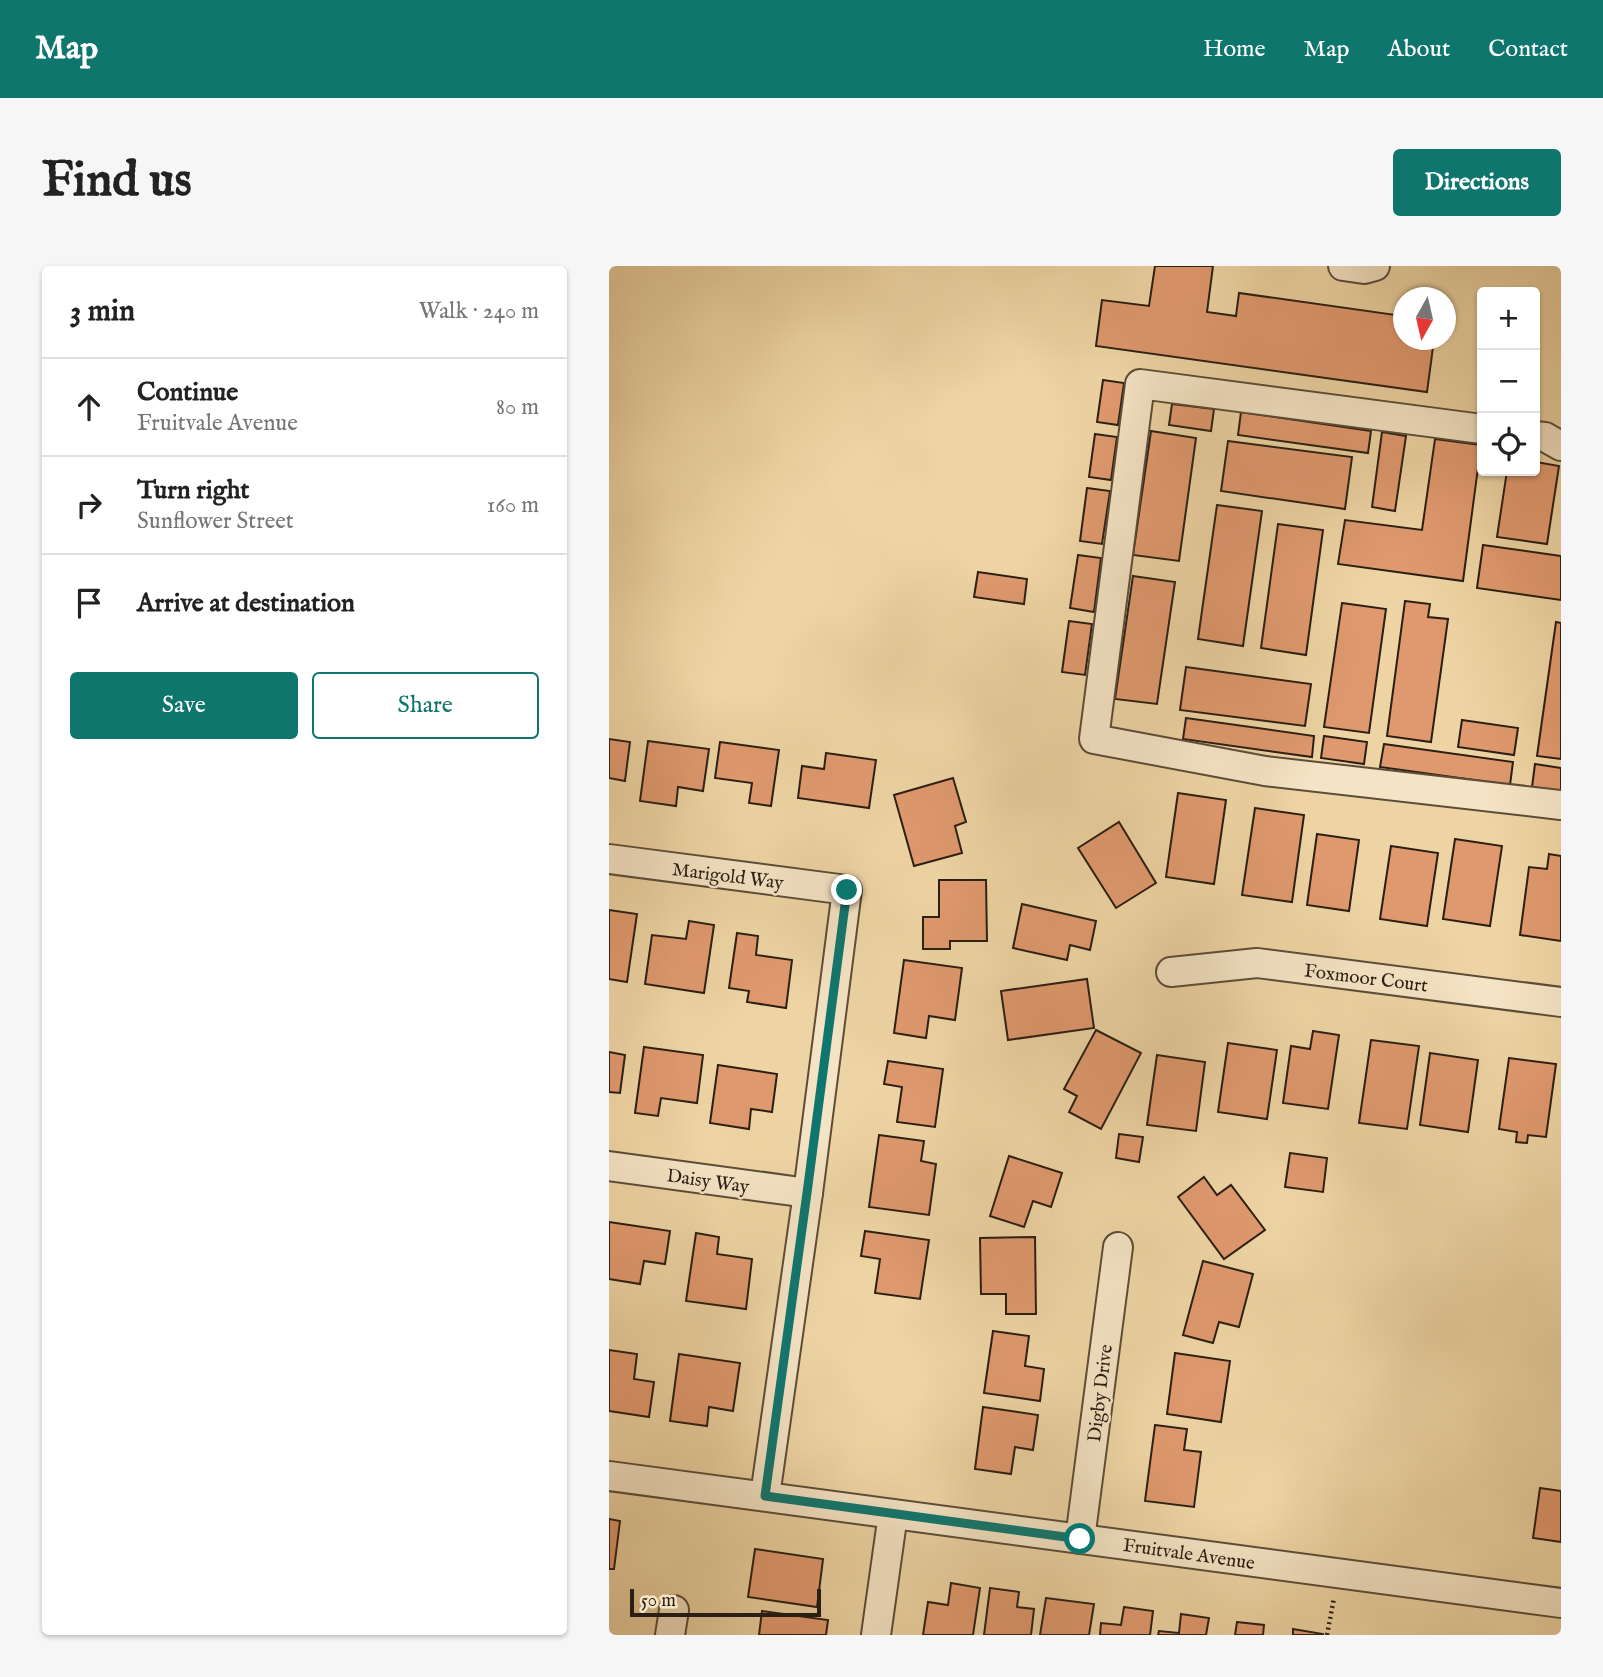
<!DOCTYPE html>
<html lang="en">
<head>
<meta charset="utf-8">
<style>
  :root { --surface:#fff; --page:#f6f6f6; --text:#222; --muted:#767676; --line:#e0e0e0; --accent:#0f766e }
  body { margin:0; font-family:"IM FELL English",serif; background:var(--page); color:var(--text) }
  .controls { position:absolute; right:21px; top:21px; display:grid; overflow:hidden; border-radius:7px; box-shadow:0 2px 5px #0004 }
  .controls button { width:63px; height:63px; display:grid; place-items:center; padding:0; border:0; border-bottom:2px solid var(--line); background:var(--surface); color:var(--text); font:35px sans-serif }
  .compass { position:absolute; left:784px; top:21px; width:63px; height:63px; border-radius:50%; background:var(--surface); box-shadow:0 2px 5px #0004; rotate:188deg }
  .scale { position:absolute; left:21px; bottom:18px; width:191px; box-sizing:border-box; padding-left:7px; border:4px solid #2b1e14; border-top:0; font-size:19px; line-height:24px; white-space:nowrap; color:#2b1e14; -webkit-text-stroke:5px #f4e3c4; paint-order:stroke }
  .stop { position:absolute; width:21px; height:21px; margin:-16px; border:5px solid #0f766e; border-radius:50%; background:#fff }
  .stop.end { background:#0f766e; border-color:#fff; box-shadow:0 2px 7px #0008 }
  .list { margin:0; padding:0; list-style:none }
  h2 { display:flex; justify-content:space-between; align-items:center; height:91px; margin:0; padding:0 28px; font-size:30px }
  h2 small { font-size:23px; font-weight:400; color:var(--muted) }
  .list li { display:grid; grid-template-columns:46px 1fr auto; gap:21px; align-items:center; box-sizing:border-box; height:98px; padding:0 28px; border-top:2px solid var(--line) }
  .list b { display:block; font-size:26px; white-space:nowrap }
  .list p { margin:0; font-size:23px; white-space:nowrap; color:var(--muted) }
  .list em { font-size:23px; font-style:normal; color:var(--muted) }
  .actions { display:flex; gap:14px; padding:21px 28px }
  .actions a { flex:1; padding:16px 0; border:2px solid var(--accent); border-radius:7px; text-align:center; font-size:24px; color:var(--accent) }
  .actions .main { background:var(--accent); color:#fff }
  .icon { flex:none; width:38px; height:38px; fill:none; stroke:currentColor; stroke-width:2; stroke-linecap:round; stroke-linejoin:round }
  .map { position:relative; flex:none; width:952px; height:1369px; overflow:hidden; border-radius:7px }
  header { display:flex; align-items:center; gap:42px; box-sizing:border-box; height:98px; padding:0 35px; background:var(--accent); color:#fff }
  header strong { font-size:33px }
  nav { display:flex; gap:38px; margin-inline-start:auto; font-size:24px }
  .intro { display:flex; align-items:center; justify-content:space-between; box-sizing:border-box; height:168px; padding:0 42px }
  h1 { margin:0; font-size:49px }
  .button { padding:18px 32px; border-radius:7px; background:var(--accent); color:#fff; font-size:24px; font-weight:700 }
  main { display:flex; gap:42px; padding:0 42px }
  aside { flex:1; background:var(--surface); border-radius:7px; box-shadow:0 2px 5px #0004 }
  .map>svg:first-child { display:block }
  .building { fill:#e0996e; stroke:#2b1e14; stroke-width:2 }
  .lines { fill:none; stroke-linecap:round; stroke-linejoin:round }
  .minor-casing { stroke:#5c4c38; stroke-width:32 }
  .path { stroke:#2b1e14; stroke-width:4.5; stroke-dasharray:2 3.5; stroke-linecap:butt }
  .minor { stroke:#f4e3c4; stroke-width:28 }
  .route { stroke:#0f766e; stroke-width:9 }
  .labels { text-anchor:middle; stroke-width:5; stroke-linejoin:round; paint-order:stroke }
  .street-label { font-size:19px; fill:#2b1e14; stroke:#f4e3c4 }
</style>
</head>
<body>
<header>
<strong>Map</strong>
<nav><a>Home</a><a>Map</a><a>About</a><a>Contact</a></nav>
</header>
<div class="intro"><h1>Find us</h1><a class="button">Directions</a></div>
<main>
<aside>
<h2>3 min<small>Walk · 240 m</small></h2>
<ul class="list">
<li><svg class="icon" aria-label="ahead" viewBox="0 0 24 24"><path d="M12 20V5M6 11l6-6 6 6"/></svg><div><b>Continue</b><p>Fruitvale Avenue</p></div><em>80 m</em></li>
<li><svg class="icon" aria-label="right" viewBox="0 0 24 24"><path d="M7 20v-9h11M14 6l5 5-5 5"/></svg><div><b>Turn right</b><p>Sunflower Street</p></div><em>160 m</em></li>
<li><svg class="icon" aria-label="arrive" viewBox="0 0 24 24"><path d="M6 21V4h12l-3 4 3 4H6"/></svg><div><b>Arrive at destination</b></div></li>
</ul>
<div class="actions"><a class="main">Save</a><a>Share</a></div>
</aside>
<div class="map">
<svg width="952" height="1369" viewBox="0 0 952 1369">
  <rect width="100%" height="100%" fill="#eed4a4"/>
  <filter id="stains"><feTurbulence type="fractalNoise" baseFrequency=".00286" numOctaves="4"/><feColorMatrix values="0 0 0 0 .2 0 0 0 0 .09 0 0 0 0 .02 0 0 0 .5 -.17"/></filter>
  <radialGradient id="worn" r=".72"><stop offset=".6" stop-color="#630" stop-opacity="0"/><stop offset="1" stop-color="#630" stop-opacity=".3"/></radialGradient>
  <g class="building">
    <polygon points="546,0 604,0 598,46 627,50 630,27 794,50 794,74 825,74 818,126 487,80 493,34 540,40"/>
    <polygon points="494,114 515,117 509,159 488,156"/>
    <polygon points="563,138 605,143 602,165 560,159"/>
    <polygon points="632,146 762,165 759,187 629,169"/>
    <polygon points="542,165 587,172 570,295 524,289"/>
    <polygon points="773,166 797,170 786,245 763,241"/>
    <polygon points="486,168 508,171 502,214 480,211"/>
    <polygon points="826,173 872,179 854,315 729,298 736,254 813,264"/>
    <polygon points="619,175 743,191 736,243 612,225"/>
    <polygon points="926,186 929,187 927,196 950,200 938,278 888,271 898,205 926,205"/>
    <polygon points="478,222 501,225 493,278 471,275"/>
    <polygon points="608,239 653,245 634,380 589,373"/>
    <polygon points="669,258 714,264 697,389 652,382"/>
    <polygon points="874,279 952,290 952,334 868,322"/>
    <polygon points="469,289 492,292 485,346 461,342"/>
    <polygon points="369,306 418,313 415,338 365,331"/>
    <polygon points="524,310 566,316 548,438 506,433"/>
    <polygon points="796,335 821,338 819,351 839,353 822,476 778,470"/>
    <polygon points="733,337 777,343 760,467 715,461"/>
    <polygon points="460,355 483,358 476,409 453,406"/>
    <polygon points="947,356 952,357 952,493 928,490"/>
    <polygon points="577,401 702,418 696,460 571,444"/>
    <polygon points="577,452 705,470 703,491 574,473"/>
    <polygon points="853,454 909,462 905,489 849,481"/>
    <polygon points="715,470 758,476 755,498 712,492"/>
    <polygon points="0,473 21,476 16,515 0,512"/>
    <polygon points="39,475 100,483 94,525 69,521 67,540 31,535"/>
    <polygon points="111,476 170,484 162,540 140,537 143,517 106,512"/>
    <polygon points="775,478 904,496 901,519 771,501"/>
    <polygon points="217,487 267,494 260,542 189,532 193,500 215,503"/>
    <polygon points="926,498 952,502 952,525 923,521"/>
    <polygon points="344,512 357,556 346,560 353,587 305,600 285,529"/>
    <polygon points="569,527 617,534 605,618 557,611"/>
    <polygon points="646,542 695,549 683,636 633,629"/>
    <polygon points="510,556 547,617 507,642 469,582"/>
    <polygon points="708,568 750,574 740,645 698,639"/>
    <polygon points="846,573 893,580 881,660 834,653"/>
    <polygon points="782,580 829,587 818,660 771,653"/>
    <polygon points="940,588 952,590 952,675 911,669 920,601 938,603"/>
    <polygon points="330,614 377,614 378,675 341,675 341,683 314,683 314,651 330,651"/>
    <polygon points="413,638 487,655 481,684 461,679 458,694 404,682"/>
    <polygon points="0,644 28,648 18,716 0,713"/>
    <polygon points="80,655 105,659 95,727 36,718 43,669 77,673"/>
    <polygon points="128,667 149,670 147,689 183,694 177,742 138,736 140,725 120,722"/>
    <polygon points="295,694 353,702 346,754 320,750 317,772 285,767"/>
    <polygon points="478,713 485,762 399,774 392,725"/>
    <polygon points="487,764 532,787 492,863 460,846 468,830 455,823"/>
    <polygon points="704,765 730,769 719,843 674,837 682,780 701,783"/>
    <polygon points="762,774 810,780 798,863 750,857"/>
    <polygon points="619,777 668,784 658,853 609,846"/>
    <polygon points="35,781 94,789 88,837 52,832 49,850 26,847"/>
    <polygon points="0,786 16,789 11,827 0,826"/>
    <polygon points="821,787 869,794 859,866 811,859"/>
    <polygon points="548,789 596,796 587,865 538,859"/>
    <polygon points="900,792 947,798 937,871 919,869 918,877 907,876 908,866 890,863"/>
    <polygon points="279,795 334,803 326,861 288,856 293,821 275,818"/>
    <polygon points="109,799 168,808 163,846 142,843 140,863 101,857"/>
    <polygon points="510,868 534,871 530,896 507,892"/>
    <polygon points="270,869 315,875 312,895 327,898 320,949 260,941"/>
    <polygon points="681,887 718,892 714,926 676,921"/>
    <polygon points="400,890 453,907 442,941 424,935 415,961 381,950"/>
    <polygon points="595,911 608,929 622,919 656,964 615,993 569,931"/>
    <polygon points="0,956 61,965 56,998 35,995 31,1018 0,1013"/>
    <polygon points="256,965 320,974 311,1033 266,1027 271,993 252,990"/>
    <polygon points="87,967 110,971 108,988 143,993 137,1043 77,1035"/>
    <polygon points="426,971 427,1048 397,1048 397,1028 372,1028 371,972"/>
    <polygon points="594,995 644,1008 630,1061 610,1056 604,1077 574,1069"/>
    <polygon points="384,1065 420,1070 416,1100 435,1103 431,1135 375,1127"/>
    <polygon points="0,1084 28,1088 25,1113 45,1116 40,1151 0,1145"/>
    <polygon points="566,1087 621,1095 612,1156 558,1148"/>
    <polygon points="70,1088 131,1097 124,1145 100,1141 98,1160 61,1155"/>
    <polygon points="374,1141 429,1149 424,1184 406,1181 402,1208 366,1203"/>
    <polygon points="546,1159 578,1163 575,1184 592,1186 585,1241 536,1235"/>
    <polygon points="931,1222 952,1225 952,1276 924,1272"/>
    <polygon points="0,1253 11,1255 5,1303 0,1303"/>
    <polygon points="146,1283 214,1293 208,1341 139,1331"/>
    <polygon points="342,1317 371,1322 364,1369 314,1369 319,1336 339,1339"/>
    <polygon points="381,1322 410,1326 408,1341 425,1343 422,1369 375,1369"/>
    <polygon points="437,1332 485,1338 480,1369 431,1369"/>
    <polygon points="515,1341 544,1345 541,1369 491,1369 492,1357 512,1359"/>
    <polygon points="153,1345 219,1354 217,1369 150,1369"/>
    <polygon points="572,1348 600,1352 597,1369 549,1369 550,1365 570,1367"/>
    <polygon points="628,1356 655,1359 654,1369 626,1369"/>
    <polygon points="684,1363 714,1368 714,1369 684,1369"/>
  </g>
  <g class="lines">
    <g class="minor-casing">
      <g id="minor">
        <polyline points="734,0 755,3 766,0"/>
        <polyline points="873,163 531,118 485,473 656,505 952,539"/>
        <polyline points="926,170 936,171 952,180"/>
        <polyline points="0,593 238,624 199,927 156,1230"/>
        <polyline points="562,706 648,697 952,736"/>
        <polyline points="0,900 199,927"/>
        <polyline points="0,1210 952,1337"/>
        <polyline points="471,1273 509,981"/>
        <polyline points="61,1369 65,1344"/>
        <polyline points="267,1369 284,1248"/>
      </g>
    </g>
    <polyline class="path" points="718,1369 725,1332"/>
    <use href="#minor" class="minor"/>
  </g>
  <g class="lines">
    <polyline class="route" points="238,624 198,927 156,1230 471,1273"/>
  </g>
  <g class="labels">
    <g class="street-label">
      <text transform="translate(119 609) rotate(7)" y="7">Marigold Way</text>
      <text transform="translate(757 711) rotate(7)" y="7">Foxmoor Court</text>
      <text transform="translate(99 914) rotate(8)" y="7">Daisy Way</text>
      <text transform="translate(490 1127) rotate(-83)" y="7">Digby Drive</text>
      <text transform="translate(580 1287) rotate(8)" y="7">Fruitvale Avenue</text>
    </g>
  </g>
  <rect width="100%" height="100%" filter="url(#stains)"/>
  <rect width="100%" height="100%" fill="url(#worn)"/>
</svg>
<div class="controls">
<button>+</button>
<button>−</button>
<button><svg class="icon" aria-label="locate" viewBox="0 0 24 24"><circle cx="12" cy="12" r="6"/><path d="M12 2v4M12 18v4M2 12h4M18 12h4"/></svg></button>
</div>
<svg class="compass" viewBox="-18 -18 36 36"><path d="M0-13l5 13h-10z" fill="#e53935"/><path d="M0 13l5-13h-10z" fill="#767676"/></svg>
<div class="scale">50 m</div>
<div class="stop" style="left:471px;top:1273px"></div>
<div class="stop end" style="left:238px;top:624px"></div>
</div>
</main>
</body>
</html>
